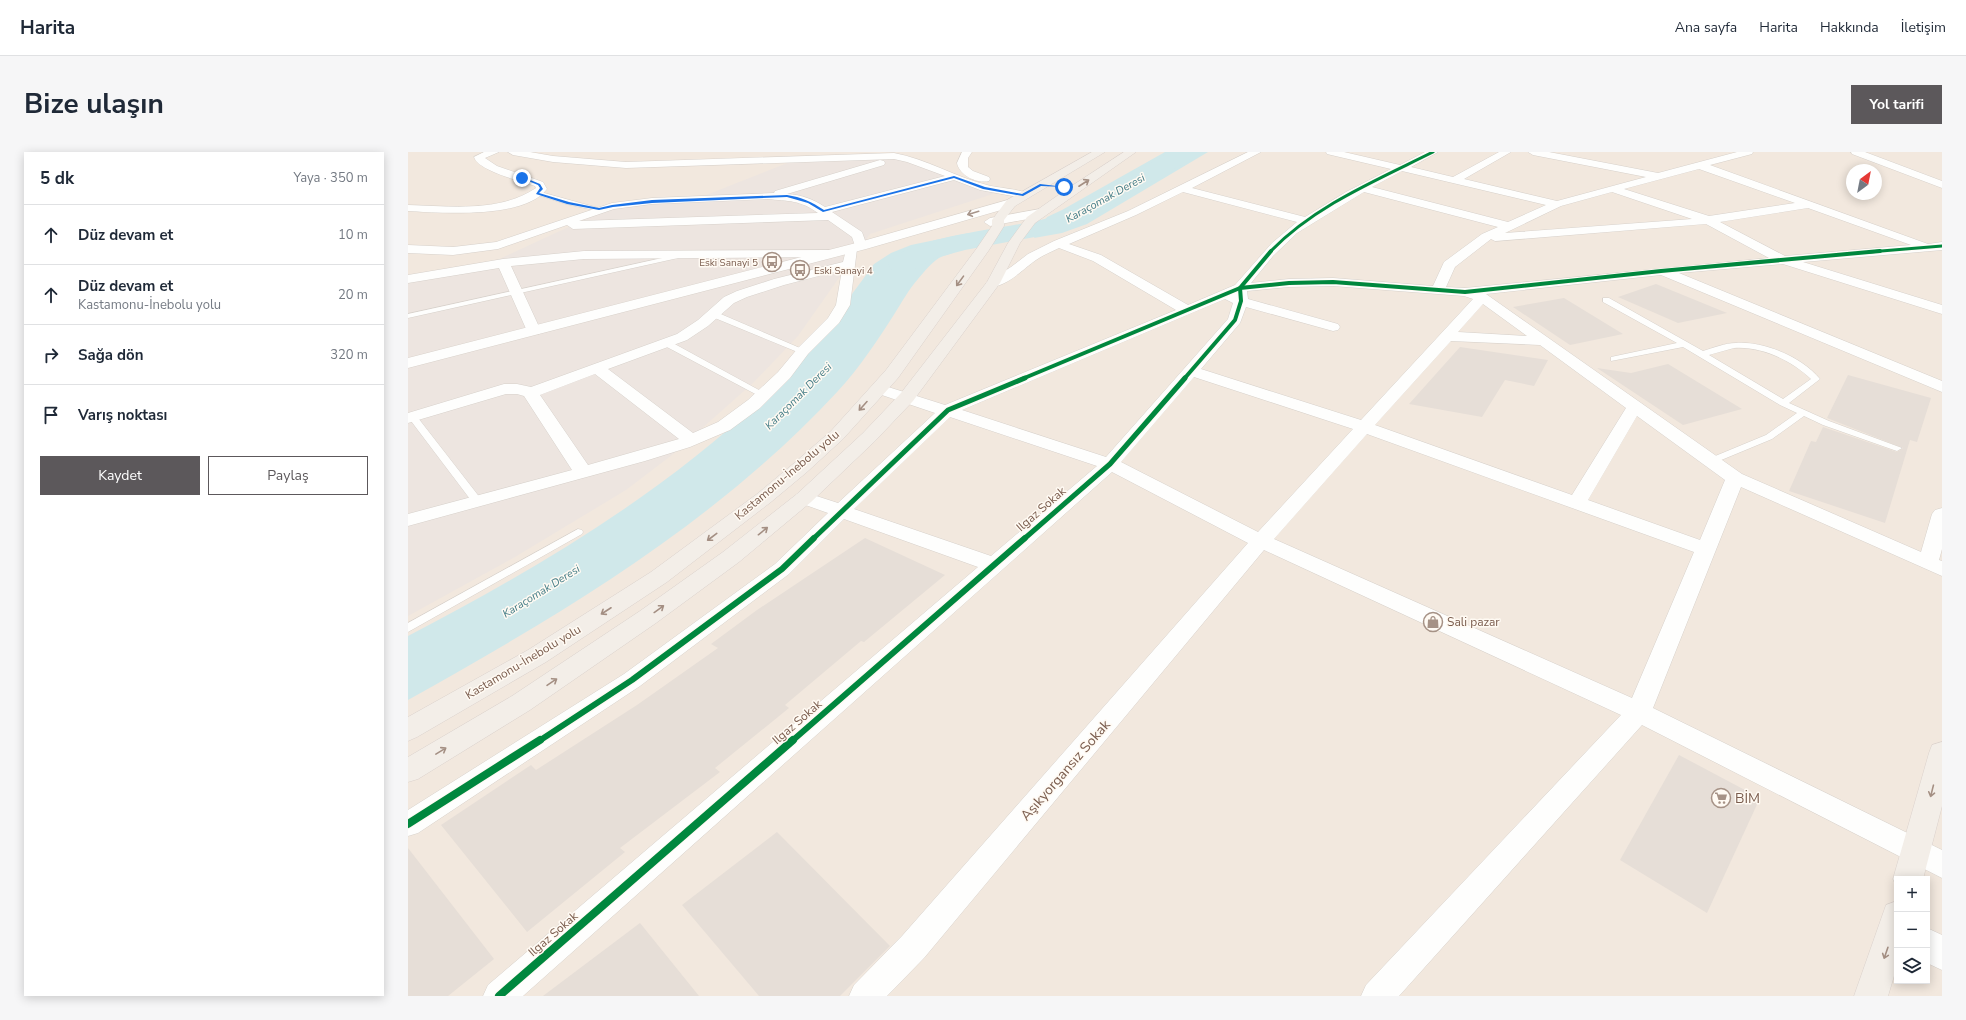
<!DOCTYPE html>
<html lang="tr">
<head>
<meta charset="utf-8">
<style>
  :root { --surface:#fff; --page:#f6f6f7; --text:#1f2937; --muted:#747a83; --line:#e0e1e3; --accent:#5c585b }
  body { margin:0; font-family:"Nunito Sans",sans-serif; background:var(--page); color:var(--text) }
  .controls { position:absolute; right:12px; bottom:12px; display:grid; overflow:hidden; border-radius:0px; box-shadow:0 2px 10px #0003 }
  .controls button { width:36px; height:36px; display:grid; place-items:center; padding:0; border:0; border-bottom:1px solid var(--line); background:var(--surface); color:var(--text); font:20px sans-serif }
  .compass { position:absolute; left:1438px; top:12px; width:36px; height:36px; border-radius:50%; background:var(--surface); box-shadow:0 2px 10px #0003; rotate:32deg }
  .stop { position:absolute; width:12px; height:12px; margin:-9px; border:3px solid #1a73e8; border-radius:50%; background:#fff }
  .stop.end { background:#1a73e8; border-color:#fff; box-shadow:0 1px 4px #0008 }
  .list { margin:0; padding:0; list-style:none }
  h2 { display:flex; justify-content:space-between; align-items:center; height:52px; margin:0; padding:0 16px; font-size:17px }
  h2 small { font-size:13px; font-weight:400; color:var(--muted) }
  .list li { display:grid; grid-template-columns:26px 1fr auto; gap:12px; align-items:center; box-sizing:border-box; height:60px; padding:0 16px; border-top:1px solid var(--line) }
  .list b { display:block; font-size:15px; white-space:nowrap }
  .list p { margin:0; font-size:13px; white-space:nowrap; color:var(--muted) }
  .list em { font-size:13px; font-style:normal; color:var(--muted) }
  .actions { display:flex; gap:8px; padding:12px 16px }
  .actions a { flex:1; padding:9px 0; border:1px solid var(--accent); border-radius:0px; text-align:center; font-size:14px; color:var(--accent) }
  .actions .main { background:var(--accent); color:#fff }
  .icon { flex:none; width:22px; height:22px; fill:none; stroke:currentColor; stroke-width:2; stroke-linecap:round; stroke-linejoin:round }
  .map { position:relative; flex:none; width:1534px; height:844px; overflow:hidden; border-radius:0px }
  header { display:flex; align-items:center; gap:24px; box-sizing:border-box; height:56px; padding:0 20px; background:var(--surface); border-bottom:1px solid var(--line) }
  header strong { font-size:19px }
  nav { display:flex; gap:22px; margin-inline-start:auto; font-size:14px }
  .intro { display:flex; align-items:center; justify-content:space-between; box-sizing:border-box; height:96px; padding:0 24px }
  h1 { margin:0; font-size:28px }
  .button { padding:10px 18px; border-radius:0px; background:var(--accent); color:#fff; font-size:14px; font-weight:700 }
  main { display:flex; gap:24px; padding:0 24px }
  aside { flex:1; background:var(--surface); border-radius:0px; box-shadow:0 2px 10px #0003 }
  .map>svg:first-child { display:block }
  .residential { fill:#f2e8de; fill-rule:evenodd }
  .industrial { fill:#ede5e0 }
  .water { fill:#d0e8ea }
  .lines { fill:none; stroke-linecap:round; stroke-linejoin:round }
  .river { fill:#d0e8ea; fill-rule:evenodd }
  .building { fill:#e6ded7 }
  .service-casing { stroke:#d7d1cb; stroke-width:1 }
  .minor-casing { stroke:#d7d1cb; stroke-width:1 }
  .tertiary-casing { stroke:#d7d1cb; stroke-width:1 }
  .secondary-casing { stroke:#d9d2cb; stroke-width:1 }
  .primary-casing { stroke:#dad1cc; stroke-width:1 }
  .service { fill:#fefefd; fill-rule:evenodd }
  .minor { fill:#fefefd; fill-rule:evenodd }
  .tertiary { fill:#fefefd; fill-rule:evenodd }
  .secondary { fill:#fefefd; fill-rule:evenodd }
  .primary { fill:#f3eee8; fill-rule:evenodd }
  .cycleway-far4-casing { stroke:#fffaf3; stroke-width:4.5 }
  .cycleway-far3-casing { stroke:#fffaf3; stroke-width:5.5 }
  .cycleway-far2-casing { stroke:#fffaf3; stroke-width:7 }
  .cycleway-far1-casing { stroke:#fffaf3; stroke-width:9 }
  .cycleway-casing { stroke:#fffaf3; stroke-width:10 }
  .cycleway-far4 { stroke:#00873e; stroke-width:3 }
  .cycleway-far3 { stroke:#00873e; stroke-width:4 }
  .cycleway-far2 { stroke:#00873e; stroke-width:5 }
  .cycleway-far1 { stroke:#00873e; stroke-width:6 }
  .cycleway { stroke:#00873e; stroke-width:8 }
  .oneway { stroke:#a48f83 }
  .oneway2 { stroke:#a8958b }
  .route { fill:#1a73e8 }
  .labels { text-anchor:middle; stroke-width:3; stroke-linejoin:round; paint-order:stroke }
  .far-poi-label { font-size:10px; fill:#7a5c4d; stroke:#fffaf3; text-anchor:end }
  .far-water-label { font-size:11px; font-style:italic; fill:#437c86; stroke:#fffaf3 }
  .street-label { font-size:12px; fill:#7a5c4d; stroke:#fffaf3 }
  .poi-label { font-size:12px; fill:#7a5c4d; stroke:#fffaf3; text-anchor:start }
  .near-street-label { font-size:14px; fill:#7a5c4d; stroke:#fffaf3 }
  .near-poi-label { font-size:14px; fill:#7a5c4d; stroke:#fffaf3; text-anchor:start }
</style>
</head>
<body>
<header>
<strong>Harita</strong>
<nav><a>Ana sayfa</a><a>Harita</a><a>Hakkında</a><a>İletişim</a></nav>
</header>
<div class="intro"><h1>Bize ulaşın</h1><a class="button">Yol tarifi</a></div>
<main>
<aside>
<h2>5 dk<small>Yaya · 350 m</small></h2>
<ul class="list">
<li><svg class="icon" aria-label="ahead" viewBox="0 0 24 24"><path d="M12 20V5M6 11l6-6 6 6"/></svg><div><b>Düz devam et</b></div><em>10 m</em></li>
<li><svg class="icon" aria-label="ahead" viewBox="0 0 24 24"><path d="M12 20V5M6 11l6-6 6 6"/></svg><div><b>Düz devam et</b><p>Kastamonu-İnebolu yolu</p></div><em>20 m</em></li>
<li><svg class="icon" aria-label="right" viewBox="0 0 24 24"><path d="M7 20v-9h11M14 6l5 5-5 5"/></svg><div><b>Sağa dön</b></div><em>320 m</em></li>
<li><svg class="icon" aria-label="arrive" viewBox="0 0 24 24"><path d="M6 21V4h12l-3 4 3 4H6"/></svg><div><b>Varış noktası</b></div></li>
</ul>
<div class="actions"><a class="main">Kaydet</a><a>Paylaş</a></div>
</aside>
<div class="map">
<svg width="1534" height="844" viewBox="0 0 1534 844">
  <rect width="100%" height="100%" fill="#f9f5f0"/>
  <path class="residential" d="M0,0H1534V844H0ZM1444,18H1468V42H1444ZM1489,727H1519V829H1489Z"/>
  <polygon class="industrial" points="483,4 588,41 462,82 390,184 346,230 264,303 218,338 107,405 0,464 0,125 89,108 206,54 283,49 392,6"/>
  <g class="water">
    <polygon points="757,0 800,0 679,72 654,81 626,86 639,65 654,58"/>
    <path d="M561,81C557,87 553,95 548,99C543,103 536,103 531,106C523,111 516,120 510,127C501,137 494,150 487,161C469,189 452,215 430,239C309,370 154,462 0,548V484C142,410 285,324 395,206C404,197 411,185 419,175C435,154 451,133 466,112L483,101L503,93Z"/>
  </g>
  <g class="lines">
    <path class="river" d="M762,0H789L786,5L672,72L632,84L557,98L527,106L504,118L494,120L484,118L480,112C502,81 615,77 653,62C665,57 677,49 688,42C713,28 737,14 762,0Z"/>
  </g>
  <g class="building">
    <polygon points="1248,132 1319,161 1270,171 1210,145"/>
    <polygon points="1156,146 1215,182 1162,193 1105,155"/>
    <polygon points="1052,195 1140,208 1126,234 1097,228 1074,265 1001,252"/>
    <polygon points="1260,212 1334,257 1275,273 1189,216 1223,221"/>
    <polygon points="1440,223 1523,246 1509,290 1502,288 1477,371 1381,339 1403,289 1408,290 1415,275 1489,300 1495,296 1419,266"/>
    <polygon points="457,386 537,423 456,490 453,489 377,553 381,556 307,616 312,620 212,696 217,700 119,780 33,673 123,613 128,618 229,553 310,496 303,492 349,458"/>
    <polygon points="1271,603 1352,646 1299,761 1212,708"/>
    <polygon points="369,680 482,794 432,844 351,844 274,753"/>
    <polygon points="0,696 86,807 40,844 0,844"/>
    <polygon points="232,771 291,844 135,844"/>
  </g>
  <g class="lines">
    <g class="service-casing">
      <g id="service">
        <polygon points="129,39 194,57 191,59 158,52 127,42 126,41"/>
        <polygon points="277,101 279,102 279,104 0,166 0,162"/>
        <path d="M1195,146H1201L1295,199C1305,196 1317,191 1328,191C1356,189 1394,205 1412,227L1381,251L1421,269L1494,296L1489,299L1486,298L1415,273L1396,264L1364,287L1306,311H1300L1298,309L1300,307L1358,283L1389,261L1372,253L1275,195L1203,209V205L1269,191L1195,150ZM1326,196C1353,194 1383,208 1403,227L1375,247L1301,203Z"/>
        <polygon points="302,160 308,160 399,199 392,201 302,164"/>
        <polygon points="257,190 263,190 360,243 356,246 353,245 257,194"/>
        <polygon points="4,261 7,262 73,347 74,349 73,351 65,351 0,265"/>
        <polygon points="170,377 174,378 175,380 174,382 0,480 0,471"/>
      </g>
    </g>
    <g class="minor-casing">
      <g id="minor">
        <path d="M76,0H91L77,6L89,14L135,30L139,37C117,67 34,61 0,59V53C42,54 91,61 128,36L127,34C113,29 70,19 66,5Z"/>
        <path d="M100,0H122L145,4L218,10L486,1C519,7 547,25 579,33C588,36 616,37 621,43L615,46L572,38L546,28L424,60L454,80L459,94L457,97H449L442,153L431,171L400,202L382,226L352,256L322,278L282,295L237,309L0,374V362L164,318L116,244L109,242H98L0,271V261L96,232H109L123,235L269,182L290,168L316,145L329,139L366,127L435,110L439,94H447L444,85L420,68L165,77L159,73L90,97L45,103L0,101V93L45,95L88,90L204,51L244,46L366,41L367,39L472,8L476,9L477,11L476,13L379,42C394,43 405,47 417,55L537,24L499,10L486,7L218,16L145,10L105,3ZM359,47C381,49 392,48 410,61L171,69L206,57L244,52ZM434,118L428,153L420,166L390,196L370,220L340,248L310,270L285,281L200,217L279,188L300,174L326,151L339,145L376,133ZM187,222L271,287L180,313L132,243Z"/>
        <path d="M554,0H564L560,6V15L565,19L581,25L582,27L581,29C569,32 551,23 549,11Z"/>
        <path d="M840,0H853L784,36L897,65L938,40L983,17L919,2L918,0H936L992,13L1017,0H1030L1003,15L1045,25L1091,0H1103L1056,27L1149,49L1238,25L1125,3L1120,0H1141L1250,21L1329,0H1345L1344,2L1302,13L1520,92L1534,90V98L1395,110L1534,153V162L1375,112L1271,121L1534,229V240L1253,123L1078,142L1334,322L1513,400L1524,362L1527,358L1534,356V397L1531,408L1534,409V424L1333,335L1245,556L1534,698V726L1234,573L991,844H953L958,833L1213,563L856,398L516,806L479,844H441L446,833L494,784L840,391L704,320L115,844H75L80,833L570,415L436,367L381,422L232,534L10,681L0,684V658L216,522L367,412L420,361L389,350L386,346L389,342L396,340L430,351L527,261L465,240L463,237L465,234L471,232L477,234L537,253L768,158L685,109L651,96C643,100 635,103 628,108C616,116 596,138 580,134L578,131L603,115L620,102L646,89L720,59ZM1291,17L1387,51L1301,64L1216,37ZM994,19L1138,53L1100,70L964,35ZM775,40L889,70L864,91L827,133L780,153L693,103L661,92L728,63ZM956,40L1090,75L1074,82L1036,110L1025,134L925,126L881,127L843,131L865,104L889,81ZM1204,40L1284,67L1097,81L1153,54ZM1400,56L1503,93L1377,104L1312,70ZM1298,72L1361,106L1057,136L1038,135L1047,115L1083,87L1087,89ZM925,134L1056,144L1065,147L953,268L793,217L832,171L838,155L925,179L930,178L932,175L930,172L840,147L839,139L881,135ZM817,147L825,151L820,167L698,305L554,258ZM1075,152L1119,184L1050,180ZM1043,189L1132,193L1218,256L1164,343L967,273ZM786,225L945,277L850,380L713,310ZM1229,264L1317,328L1292,388L1180,348ZM542,265L689,314L583,404L446,357ZM959,282L1286,400L1224,546L866,387Z"/>
        <polygon points="1443,0 1457,0 1534,29 1534,36 1444,2"/>
        <polygon points="422,98 428,102 426,105 176,107 103,114 133,179 131,182 121,182 119,179 91,116 0,131 0,123 95,107 176,99"/>
      </g>
    </g>
    <g class="tertiary-casing">
      <polygon id="tertiary" points="1519,776 1534,783 1534,818 1519,811"/>
    </g>
    <g class="secondary-casing">
      <g id="secondary">
        <polygon points="603,47 607,48 609,51 607,54 458,97 0,216 0,206 448,91"/>
        <polygon points="632,57 638,61 636,64 582,74 576,70 582,66"/>
      </g>
    </g>
    <g class="primary-casing">
      <g id="primary">
        <polygon points="684,0 697,0 607,54 596,68 596,74 581,98 490,226 435,287 399,320 363,350 259,430 138,510 9,585 0,589 0,565 120,498 243,420 349,342 385,312 423,279 478,218 569,96 584,74 584,68 599,48"/>
        <polygon points="716,0 728,0 627,71 612,91 592,131 505,249 467,289 403,350 331,410 248,471 122,558 10,627 0,630 0,605 104,544 232,459 315,400 389,342 455,281 493,241 579,130 600,91 619,65 659,37"/>
        <polygon points="1534,590 1534,654 1515,727 1489,727 1489,736 1485,727 1521,601 1524,593"/>
        <polygon points="1489,749 1489,814 1480,844 1446,844 1478,753"/>
      </g>
    </g>
    <use href="#service" class="service"/>
    <use href="#minor" class="minor"/>
    <use href="#tertiary" class="tertiary"/>
    <use href="#secondary" class="secondary"/>
    <use href="#primary" class="primary"/>
    <g class="cycleway-far4-casing">
      <g id="cycleway-far4">
        <path d="M862,100C906,54 969,28 1025,0"/>
        <polyline points="1461,100 1534,94"/>
      </g>
    </g>
    <g class="cycleway-far3-casing">
      <g id="cycleway-far3">
        <polyline points="614,227 832,136 881,131 925,130 1057,140 1253,119 1472,99"/>
        <polyline points="776,227 827,168 833,149 832,136 863,99"/>
      </g>
    </g>
    <g class="cycleway-far2-casing">
      <g id="cycleway-far2">
        <polyline points="405,387 540,258 617,226"/>
        <polyline points="616,387 702,312 777,226"/>
      </g>
    </g>
    <g class="cycleway-far1-casing">
      <g id="cycleway-far1">
        <polyline points="131,589 224,528 374,417 406,386"/>
        <polyline points="384,589 617,386"/>
      </g>
    </g>
    <g class="cycleway-casing">
      <g id="cycleway">
        <polyline points="0,672 132,588"/>
        <polyline points="91,844 385,588"/>
      </g>
    </g>
    <use href="#cycleway-far4" class="cycleway-far4"/>
    <use href="#cycleway-far3" class="cycleway-far3"/>
    <use href="#cycleway-far2" class="cycleway-far2"/>
    <use href="#cycleway-far1" class="cycleway-far1"/>
    <use href="#cycleway" class="cycleway"/>
  </g>
  <defs><path id="oneway-shaft" d="M-6 0H5M1.5-3L5.5 0L1.5 3" fill="none" stroke-width="1.6" stroke-linecap="round" stroke-linejoin="round"/></defs>
  <g class="oneway">
    <use href="#oneway-shaft" transform="translate(676 31) rotate(-33)"/>
    <use href="#oneway-shaft" transform="translate(552 129) rotate(126)"/>
    <use href="#oneway-shaft" transform="translate(455 254) rotate(132)"/>
    <use href="#oneway-shaft" transform="translate(355 379) rotate(-39)"/>
    <use href="#oneway-shaft" transform="translate(304 385) rotate(143)"/>
    <use href="#oneway-shaft" transform="translate(251 457) rotate(-36)"/>
    <use href="#oneway-shaft" transform="translate(198 459) rotate(147)"/>
    <use href="#oneway-shaft" transform="translate(144 530) rotate(-34)"/>
    <use href="#oneway-shaft" transform="translate(33 599) rotate(-31)"/>
    <use href="#oneway-shaft" transform="translate(1524 639) rotate(104)"/>
    <use href="#oneway-shaft" transform="translate(1478 801) rotate(109)"/>
  </g>
  <use class="oneway2" href="#oneway-shaft" transform="translate(565 61) rotate(163)"/>
  <path class="route" d="M546,24L577,35L614,42L632,32L657,35L633,34L615,44L575,37L546,26L415,60L400,51L379,45L244,51L205,55L191,58L159,52L128,42L132,36L130,33L113,26L115,25L132,32L135,37L131,41L161,50L191,56L204,53L244,48L379,43C393,45 404,50 416,58Z"/>
  <defs>
    <g id="bus-ring" transform="scale(1)"><circle r="9.5" fill="#fffaf3" stroke="#a69286" stroke-width="1.5"/><path d="M-5-6H5V4H4V6H2V4H-2V6H-4V4H-5ZM-3.5-4V0h7V-4ZM-3.5 1.2v1.5H-2V1.2ZM2 1.2v1.5H3.5V1.2Z" fill="#a69286"/></g>
    <g id="shop-ring" transform="scale(1)"><circle r="9.5" fill="#fffaf3" stroke="#a69286" stroke-width="1.5"/><path d="M-5-2.5h2.3a2.7 3.5 0 0 1 5.4 0H5L5.5 6h-11ZM-1.5-2.5h3a1.5 2.3 0 0 0-3 0Z" fill="#a69286"/></g>
    <g id="supermarket-ring" transform="scale(1)"><circle r="9.5" fill="#fffaf3" stroke="#a69286" stroke-width="1.5"/><path d="M-6-5.5h2.5l.6 2H6L4.5 2H-2.5L-4.4-4H-6ZM-1.5 3.2a1.3 1.3 0 1 0 .1 0ZM3 3.2a1.3 1.3 0 1 0 .1 0Z" fill="#a69286"/></g>
  </defs>
  <g fill-rule="evenodd">
    <use href="#bus-ring" x="364" y="110"/>
    <use href="#bus-ring" x="392" y="118"/>
    <use href="#shop-ring" x="1025" y="470"/>
    <use href="#supermarket-ring" x="1313" y="646"/>
  </g>
  <g class="labels">
    <g class="far-poi-label">
      <text x="350" y="114">Eski Sanayi 5</text>
      <text x="406" y="122" text-anchor="start">Eski Sanayi 4</text>
    </g>
    <g class="far-water-label">
      <text transform="translate(697 46) rotate(-29)" y="4">Karaçomak Deresi</text>
      <text transform="translate(390 244) rotate(-45)" y="4">Karaçomak Deresi</text>
      <text transform="translate(133 439) rotate(-32)" y="4">Karaçomak Deresi</text>
    </g>
    <g class="street-label">
      <text transform="translate(379 323) rotate(-40)" y="4">Kastamonu-İnebolu yolu</text>
      <text transform="translate(633 357) rotate(-41)" y="4">Ilgaz Sokak</text>
      <text transform="translate(115 510) rotate(-31)" y="4">Kastamonu-İnebolu yolu</text>
      <text transform="translate(389 570) rotate(-41)" y="4">Ilgaz Sokak</text>
      <text transform="translate(145 782) rotate(-41)" y="4">Ilgaz Sokak</text>
    </g>
    <g class="poi-label">
      <text x="1039" y="474">Sali pazar</text>
    </g>
    <g class="near-street-label">
      <text transform="translate(657 618) rotate(-49)" y="5">Aşıkyorgansız Sokak</text>
    </g>
    <g class="near-poi-label">
      <text x="1327" y="651">BİM</text>
    </g>
  </g>
</svg>
<div class="controls">
<button>+</button>
<button>−</button>
<button><svg class="icon" aria-label="layers" viewBox="0 0 24 24"><path d="M12 4l9 5-9 5-9-5zM3 14l9 5 9-5"/></svg></button>
</div>
<svg class="compass" viewBox="-18 -18 36 36"><path d="M0-13l5 13h-10z" fill="#e53935"/><path d="M0 13l5-13h-10z" fill="#747a83"/></svg>
<div class="stop" style="left:656px;top:35px"></div>
<div class="stop end" style="left:114px;top:26px"></div>
</div>
</main>
</body>
</html>
